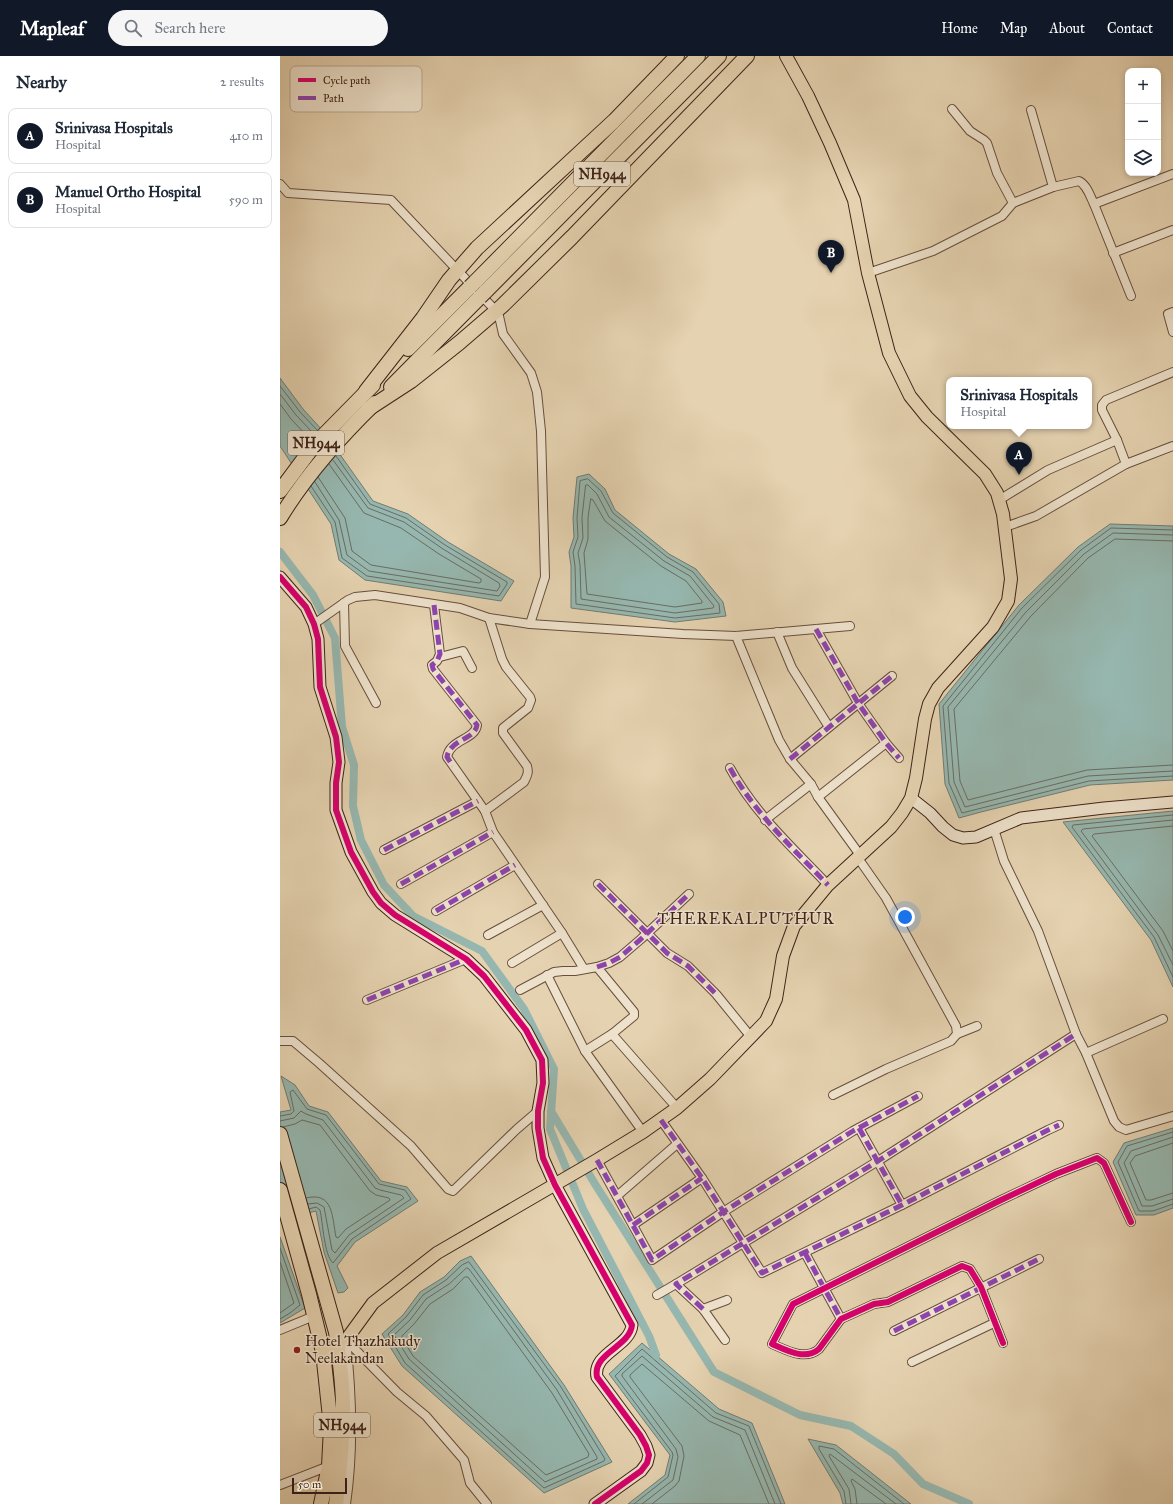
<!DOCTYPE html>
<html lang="en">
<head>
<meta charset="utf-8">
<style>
  :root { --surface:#fff; --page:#f6f6f7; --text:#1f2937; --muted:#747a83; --line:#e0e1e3; --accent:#111827 }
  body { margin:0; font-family:"IM FELL Great Primer",serif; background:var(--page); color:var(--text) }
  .controls { position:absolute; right:12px; top:12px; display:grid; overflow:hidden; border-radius:8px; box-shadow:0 2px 6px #0003 }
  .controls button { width:36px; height:36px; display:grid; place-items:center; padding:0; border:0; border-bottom:1px solid var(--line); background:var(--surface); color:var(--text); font:20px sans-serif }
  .scale { position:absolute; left:12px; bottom:10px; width:55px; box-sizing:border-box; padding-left:4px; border:2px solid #3d2217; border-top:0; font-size:11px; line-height:14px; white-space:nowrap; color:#3d2217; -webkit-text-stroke:3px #eee2cc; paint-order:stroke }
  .you { position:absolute; left:625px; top:861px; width:14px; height:14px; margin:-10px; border:3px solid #fff; border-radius:50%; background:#1a73e8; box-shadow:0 0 0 6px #1a73e833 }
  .badge { display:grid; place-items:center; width:26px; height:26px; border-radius:50%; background:var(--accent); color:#fff; font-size:13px; font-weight:700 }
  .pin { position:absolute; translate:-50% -33px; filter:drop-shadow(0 1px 2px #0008) }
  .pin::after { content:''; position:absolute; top:21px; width:14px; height:12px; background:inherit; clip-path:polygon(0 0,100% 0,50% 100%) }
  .popup { position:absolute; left:666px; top:321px; width:146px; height:52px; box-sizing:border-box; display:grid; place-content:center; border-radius:8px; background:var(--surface); filter:drop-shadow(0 1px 3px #0005); font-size:13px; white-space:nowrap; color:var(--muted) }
  .popup b { font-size:15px; color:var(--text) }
  .popup::after { content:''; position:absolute; left:50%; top:100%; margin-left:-8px; border:8px solid transparent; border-top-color:var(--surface) }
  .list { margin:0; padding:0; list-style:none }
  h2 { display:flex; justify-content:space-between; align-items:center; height:52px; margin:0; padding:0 16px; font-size:17px }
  h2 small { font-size:13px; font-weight:400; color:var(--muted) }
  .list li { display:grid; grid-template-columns:26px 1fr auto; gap:12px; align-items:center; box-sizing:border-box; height:56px; margin:0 8px 8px; padding:0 8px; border:1px solid var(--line); border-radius:8px }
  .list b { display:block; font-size:15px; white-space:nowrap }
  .list p { margin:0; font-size:13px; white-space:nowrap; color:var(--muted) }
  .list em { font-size:13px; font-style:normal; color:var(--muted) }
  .icon { flex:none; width:22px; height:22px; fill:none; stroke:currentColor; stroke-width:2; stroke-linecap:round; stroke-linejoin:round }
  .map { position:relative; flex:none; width:893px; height:1448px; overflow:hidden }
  header { display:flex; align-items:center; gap:24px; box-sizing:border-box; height:56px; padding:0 20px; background:var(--accent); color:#fff }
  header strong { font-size:19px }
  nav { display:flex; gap:22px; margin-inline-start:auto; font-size:14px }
  .search { width:280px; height:36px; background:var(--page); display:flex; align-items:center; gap:10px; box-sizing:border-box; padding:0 14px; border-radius:22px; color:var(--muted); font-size:15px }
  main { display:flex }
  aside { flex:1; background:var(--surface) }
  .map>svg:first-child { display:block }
  .water { fill:#96b7af; stroke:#727b72 }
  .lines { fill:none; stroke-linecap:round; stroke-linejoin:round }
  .shore { stroke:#6a6c63; stroke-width:1 }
  .canal { stroke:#96b7af; stroke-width:8 }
  .street-casing { stroke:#674e3d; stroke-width:10 }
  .secondary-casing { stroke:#3d2217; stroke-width:13 }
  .primary-casing { stroke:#3d2217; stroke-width:14 }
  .highway-casing { stroke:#3d2217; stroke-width:16 }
  .street { stroke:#eee2cc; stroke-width:8 }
  .secondary { stroke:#eee2cc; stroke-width:11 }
  .primary { stroke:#e5d2b0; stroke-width:12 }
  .highway { stroke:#e5d2b0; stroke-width:14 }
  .highway-bridge-casing { stroke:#3d2217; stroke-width:16; stroke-linecap:butt }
  .highway-bridge { stroke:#e5d2b0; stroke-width:14 }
  .quiet { stroke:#8e44ad; stroke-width:5; stroke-dasharray:10 5; stroke-linecap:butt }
  .cycleway-casing { stroke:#eee2cc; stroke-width:8 }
  .cycleway { stroke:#d6006c; stroke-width:6 }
  .poi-dot { fill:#8f2418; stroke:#eee2cc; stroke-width:1.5 }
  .labels { text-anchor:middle; stroke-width:3; stroke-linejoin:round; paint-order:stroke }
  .shield { fill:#eee2cc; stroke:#725c4d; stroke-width:1 }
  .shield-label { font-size:14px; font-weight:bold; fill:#3d2217 }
  .poi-label { font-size:15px; fill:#3d2217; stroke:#eee2cc; text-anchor:start }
  .neighbourhood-label { font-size:16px; letter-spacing:1px; fill:#3d2217; stroke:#eee2cc }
  .key { fill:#eee2cc; stroke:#b9a896; stroke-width:1 }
  .key-label { font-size:11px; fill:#3d2217 }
</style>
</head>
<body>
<header>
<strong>Mapleaf</strong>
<div class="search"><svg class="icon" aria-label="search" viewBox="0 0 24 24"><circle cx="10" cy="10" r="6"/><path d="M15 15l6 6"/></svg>Search here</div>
<nav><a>Home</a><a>Map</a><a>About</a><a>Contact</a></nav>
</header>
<main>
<aside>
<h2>Nearby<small>2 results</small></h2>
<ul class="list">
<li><span class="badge">A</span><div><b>Srinivasa Hospitals</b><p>Hospital</p></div><em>410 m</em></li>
<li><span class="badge">B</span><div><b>Manuel Ortho Hospital</b><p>Hospital</p></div><em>590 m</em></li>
</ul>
</aside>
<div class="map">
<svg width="893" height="1448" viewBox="0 0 893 1448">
  <rect width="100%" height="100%" fill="#e5d2b0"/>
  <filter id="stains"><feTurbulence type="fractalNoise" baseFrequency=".005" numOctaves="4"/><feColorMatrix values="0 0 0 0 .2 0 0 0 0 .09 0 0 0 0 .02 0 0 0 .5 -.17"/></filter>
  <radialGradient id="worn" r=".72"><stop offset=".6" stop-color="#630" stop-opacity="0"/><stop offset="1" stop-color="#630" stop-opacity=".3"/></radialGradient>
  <g class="water">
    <polygon points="0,322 23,353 44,376 93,445 128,458 168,486 234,525 221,545 85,524 59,504 51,468 0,390"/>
    <polygon points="309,418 325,433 335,454 389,498 416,513 443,546 446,560 395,566 291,552 291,510 289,496 294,481 293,462 297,421"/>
    <polygon points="830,468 893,470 893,724 810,729 701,756 679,762 665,728 659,648 739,549 798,491"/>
    <polygon points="893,755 893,931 871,884 783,766"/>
    <polygon points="1,1020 15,1029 29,1050 48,1056 101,1125 127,1131 138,1145 75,1186 57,1210 68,1232 64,1236 58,1237 44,1196 36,1155 0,1164 0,1056 11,1054"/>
    <polygon points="893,1072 893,1152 874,1159 856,1159 833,1106 844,1087"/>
    <polygon points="0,1181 25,1252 0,1267"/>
    <polygon points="191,1200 284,1329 332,1406 264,1437 122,1310 102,1278 123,1259 140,1236 164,1221 180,1205"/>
    <polygon points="362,1287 439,1353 472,1367 505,1448 348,1448 385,1419 390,1399 329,1318"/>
    <polygon points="528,1383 556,1389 631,1448 563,1448 560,1437"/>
  </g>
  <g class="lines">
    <g class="shore">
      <polyline points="0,330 20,356 37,374"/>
      <polyline points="0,338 16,359 34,378"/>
      <polyline points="0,348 11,363 29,382"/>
      <polyline points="38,421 65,462 72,495 91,509 199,527 201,526 201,523 159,498 121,472 84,457 49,408"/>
      <polygon points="308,423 321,435 333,457 387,501 413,516 439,548 440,557 395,562 296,548 295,510 293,496 298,481 297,462 300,425"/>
      <polyline points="35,426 59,464 67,499 89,515 217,535 220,530 219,527 163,493 124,466 88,452 53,404"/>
      <polygon points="306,429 308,429 317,438 329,461 384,505 410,520 434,550 433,552 395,557 301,543 300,509 298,497 303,482 302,462"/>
      <polyline points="31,430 55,466 62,502 87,520 219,540 227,528 227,526 165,489 126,462 90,448 56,400"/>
      <polygon points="311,443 313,444 325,465 381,510 406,525 422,545 422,547 395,551 307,538 304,497 308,483 308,462"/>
      <polyline points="893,474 831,472 801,494 742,552 663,650 669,727 682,757 809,725 893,720"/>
      <polyline points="893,479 833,477 804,498 746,556 668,651 674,726 685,751 808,720 893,715"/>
      <polyline points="893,485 835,483 808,502 751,560 674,653 680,725 688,744 807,714 893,709"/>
      <polyline points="893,759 793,769 792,771 874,881 893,921"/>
      <polyline points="893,764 803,773 801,775 878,879 893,909"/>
      <polyline points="893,770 814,778 812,780 883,875 893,895"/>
      <path d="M0,1060L11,1058L14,1055L10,1036L13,1034L27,1053L46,1059L99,1128L125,1134L131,1143L72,1183L53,1207C44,1199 43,1167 40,1154L36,1151L29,1153"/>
      <polyline points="0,1065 14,1062 21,1055 26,1058 43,1064 95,1132 100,1134 121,1139 124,1142 69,1179 55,1197 52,1194 44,1151 37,1147 28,1148"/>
      <path d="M3,1071L15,1068L22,1064L40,1069L90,1135L96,1139L109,1142L110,1144L66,1173L58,1182L56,1181C52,1162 54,1135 26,1142"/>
      <polyline points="893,1076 847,1090 838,1106 859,1155 873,1155 893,1148"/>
      <polyline points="893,1081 851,1095 844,1107 862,1150 872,1150 893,1143"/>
      <polyline points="893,1087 855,1100 850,1107 866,1144 871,1144 893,1137"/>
      <polyline points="0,1192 20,1249 10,1257 0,1263"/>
      <polyline points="0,1206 14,1247 0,1257"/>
      <polygon points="189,1206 281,1331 325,1403 324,1405 264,1432 125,1307 108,1278 126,1261 143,1239 166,1224 182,1209"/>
      <polygon points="187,1212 189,1213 277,1334 317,1401 317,1403 265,1426 129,1303 114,1279 130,1264 146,1243 169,1228"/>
      <polygon points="185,1221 188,1221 272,1337 309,1398 308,1401 266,1419 133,1300 122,1282 122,1280 134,1268 150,1248 173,1233"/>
      <polyline points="354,1448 388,1421 393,1399 392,1396 335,1320 362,1293 436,1357 469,1370 501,1448"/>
      <polyline points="362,1448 393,1424 398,1401 396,1393 342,1320 342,1318 362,1300 433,1361 465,1374 495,1448"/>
      <polyline points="372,1448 395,1430 399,1425 404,1400 402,1390 350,1321 350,1319 362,1308 429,1365 460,1379 489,1448"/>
      <polyline points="566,1448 564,1435 539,1393 539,1390 554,1393 624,1448"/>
      <polyline points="571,1448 569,1433 549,1400 550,1398 616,1448"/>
      <polyline points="577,1448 575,1433 571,1425 572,1423 606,1448"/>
    </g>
    <g class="canal">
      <polyline points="0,496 33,539 55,582 62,671 74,709 73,750 81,784 104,829 133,860 202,895 244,953 274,1013 270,1073 303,1153 369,1280 376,1299"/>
      <polyline points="271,1055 315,1128 434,1316 520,1359 571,1370 614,1398 643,1428 689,1448"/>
    </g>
    <g class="street-casing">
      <g id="street">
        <polyline points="672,53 690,75 704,84 707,87 717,117 733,147"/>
        <polyline points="751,54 773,131"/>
        <polyline points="0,128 8,137 111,144 216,255 219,260 223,278 251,317 257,336 261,375 265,521 250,568"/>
        <polyline points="814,148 851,240"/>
        <polyline points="833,197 893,174"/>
        <path d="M588,217L653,195L722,160L733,147L773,131L799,125C807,129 810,140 814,148L893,118"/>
        <polyline points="893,256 888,258 893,276"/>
        <polyline points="846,408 837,384 822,354 822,349 826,344 893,316"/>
        <polyline points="719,444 768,414 837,384"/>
        <polyline points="725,471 756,460 846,408 893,390"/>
        <polyline points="64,547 65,590 96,647"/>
        <path d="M154,549L160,598L157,605L152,609L153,613L197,669C195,684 170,683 167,701L205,755L213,776L282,877L304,913"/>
        <polyline points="34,568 68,544 75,541 95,539 180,552 209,562 250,568 403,578 456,580 570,570"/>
        <polyline points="536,573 578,647 606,687 619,702"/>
        <polyline points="497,576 512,612 549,671"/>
        <polyline points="456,580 499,684 510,703 531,728 538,741 580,799"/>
        <polyline points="160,601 183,595 192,612"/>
        <polyline points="510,703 612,620"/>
        <path d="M450,712C475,758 513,792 548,829"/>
        <polyline points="538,741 606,687"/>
        <path d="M205,755L244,726C247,720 249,717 247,710L223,677V672L248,652L251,644L250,641L226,611L222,603L209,562"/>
        <polyline points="485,764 531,728"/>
        <polyline points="714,773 724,805 758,875 796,978 806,997 834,1065 839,1071 846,1074 893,1060"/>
        <polyline points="104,794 198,745"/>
        <polyline points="121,828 213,776"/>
        <polyline points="318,828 387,897 408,910 436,938 471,981"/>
        <polyline points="156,855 235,809"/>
        <polyline points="208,879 263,849"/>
        <polyline points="232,907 282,877"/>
        <polyline points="317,911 329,907 340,901 361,883 409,838"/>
        <polyline points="267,919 305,995 363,1076"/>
        <polyline points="240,934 274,916 283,915 295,915 317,911 354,956 354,960 332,978"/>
        <polyline points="87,944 186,903"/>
        <polyline points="677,978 697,970"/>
        <polyline points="0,985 13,985 39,1007 131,1090 168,1133 173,1135 237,1073 258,1055"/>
        <polyline points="305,995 332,978 397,1052"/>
        <polyline points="806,997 883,963"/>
        <polyline points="553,1039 606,1013 671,985 677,978 676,970 606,842 578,802"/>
        <polyline points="381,1064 422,1122 482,1217 622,1149 768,1074 779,1069"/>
        <polyline points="579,1072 622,1149"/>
        <polyline points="317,1104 372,1204 443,1156 573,1075 638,1040"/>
        <polyline points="337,1140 397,1088"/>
        <polyline points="353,1169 422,1122"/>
        <polyline points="525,1197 561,1263"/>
        <polyline points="377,1239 396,1228"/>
        <polyline points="423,1253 447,1244"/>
        <polyline points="0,1274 34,1260"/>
        <polyline points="614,1275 759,1203"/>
        <polyline points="66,1284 117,1336 146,1360 184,1404 190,1427 207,1448"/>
        <polyline points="445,1284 423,1253 396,1228 598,1105 796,978"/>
        <path d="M723,1287L701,1231L690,1213L682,1210L608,1246L594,1248L561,1263L539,1293C525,1305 506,1294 492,1288L513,1248L719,1145L776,1118L817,1102L824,1107L851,1166"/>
        <polyline points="632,1306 714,1267"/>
        <polyline points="0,1429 49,1410"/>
        <path d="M66,1448C74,1394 72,1338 66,1284"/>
      </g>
    </g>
    <g class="secondary-casing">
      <g id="secondary">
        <path d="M0,521L26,551L34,568L38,583L40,631L56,681L59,706L56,727V754L71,796L93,836L101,847L115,859L186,903L204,920L246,974L262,1004L263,1027L258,1055V1072L263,1102L275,1129L352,1269C350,1291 312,1297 317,1321L360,1379L366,1390L369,1399L367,1407L361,1415L315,1448"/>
        <polyline points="631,742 650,757 663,771 673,779 683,782 696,781 741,762 824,752 893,746"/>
      </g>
    </g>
    <g class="primary-casing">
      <polyline id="primary" points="43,1296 58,1290 66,1284 93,1247 157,1197 317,1104 363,1076 397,1052 430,1023 486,965 496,943 503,900 514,870 548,829 611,771 622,757 631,742 636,722 645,663 649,648 658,632 713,571 728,545 731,523 723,458 717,437 705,418 647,361 630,340 609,297 588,217 574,144 550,87 528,40 506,0"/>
    </g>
    <g class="highway-casing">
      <g id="highway">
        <polyline points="195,226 418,0"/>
        <polyline points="205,236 439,0"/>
        <polyline points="128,293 190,231"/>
        <polyline points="111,331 200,241"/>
        <polyline points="86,335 143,262 169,224 197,192 334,65 397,0"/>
        <polyline points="88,353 131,325 179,287 222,250 292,181 467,0"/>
        <polyline points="0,435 35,388 93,329"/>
        <path d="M0,462C26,419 59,382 95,347"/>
        <path d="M0,1078L56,1276C59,1300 63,1326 63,1350C63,1383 60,1415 56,1448"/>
        <polyline points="0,1134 29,1238 43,1296 51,1371 49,1410 41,1448"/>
      </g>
    </g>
    <use href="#street" class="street"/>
    <use href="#secondary" class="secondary"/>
    <use href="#primary" class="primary"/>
    <use href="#highway" class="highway"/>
    <g class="highway-bridge-casing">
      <g id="highway-bridge">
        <polyline points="190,231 195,226"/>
        <polyline points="200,241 205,236"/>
      </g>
    </g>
    <use href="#highway-bridge" class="highway-bridge"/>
    <g class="quiet">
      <path d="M154,549L160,598L157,605L152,609L153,613L197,669C195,684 170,683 167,701L173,710"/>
      <polyline points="536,573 578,647 606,687 619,702"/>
      <polyline points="510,703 612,620"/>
      <path d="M450,712C475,758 513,792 548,829"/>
      <polyline points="104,794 198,745"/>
      <polyline points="121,828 213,776"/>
      <polyline points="318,828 387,897 408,910 436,938"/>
      <polyline points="156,855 235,809"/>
      <polyline points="317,911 329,907 340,901 361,883 409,838"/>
      <polyline points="87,944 186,903"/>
      <polyline points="381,1064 422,1122 482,1217 622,1149 768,1074 779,1069"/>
      <polyline points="579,1072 622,1149"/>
      <polyline points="317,1104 372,1204 443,1156 573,1075 638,1040"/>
      <polyline points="353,1169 422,1122"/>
      <polyline points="525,1197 561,1263 563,1262"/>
      <polyline points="423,1253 396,1228 598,1105 796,978"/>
      <polyline points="614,1275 759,1203"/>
    </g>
    <g class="cycleway-casing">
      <g id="cycleway">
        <path d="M0,521L26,551L34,568L38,583L40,631L56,681L59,706L56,727V754L71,796L93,836L101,847L115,859L186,903L204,920L246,974L262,1004L263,1027L258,1055V1072L263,1102L275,1129L352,1269C350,1291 312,1297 317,1321L360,1379L366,1390L369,1399L367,1407L361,1415L315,1448"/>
        <path d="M723,1287L701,1231L690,1213L682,1210L608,1246L594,1248L561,1263L539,1293C525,1305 506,1294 492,1288L513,1248L719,1145L776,1118L817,1102L824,1107L851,1166"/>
      </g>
    </g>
    <use href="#cycleway" class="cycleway"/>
  </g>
  <circle class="poi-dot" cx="17" cy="1294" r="4"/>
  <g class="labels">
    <g class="shield">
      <rect x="294" y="106" width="56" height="24" rx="3"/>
      <rect x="8" y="375" width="56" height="24" rx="3"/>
      <rect x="34" y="1357" width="56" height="24" rx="3"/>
    </g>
    <g class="shield-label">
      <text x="322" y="123">NH944</text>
      <text x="36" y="392">NH944</text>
      <text x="62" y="1374">NH944</text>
    </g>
    <g class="poi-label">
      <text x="25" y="1290">Hotel Thazhakudy<tspan x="25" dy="17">Neelakandan</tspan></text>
    </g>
    <g class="neighbourhood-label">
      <text x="466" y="868">THEREKALPUTHUR</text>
    </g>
  </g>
  <rect x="10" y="10" width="132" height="46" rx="6" class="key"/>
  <rect x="18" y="22" width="18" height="4" fill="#d6006c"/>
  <rect x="18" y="40" width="18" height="4" fill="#8e44ad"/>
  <g class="key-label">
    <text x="43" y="28">Cycle path</text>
    <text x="43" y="46">Path</text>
  </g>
  <rect width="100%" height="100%" filter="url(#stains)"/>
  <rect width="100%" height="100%" fill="url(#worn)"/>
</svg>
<div class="controls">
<button>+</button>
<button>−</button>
<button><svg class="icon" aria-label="layers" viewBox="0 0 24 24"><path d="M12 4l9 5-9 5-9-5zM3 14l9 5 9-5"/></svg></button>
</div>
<div class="scale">50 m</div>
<div class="you"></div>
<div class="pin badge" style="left:739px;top:419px">A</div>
<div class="popup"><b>Srinivasa Hospitals</b>Hospital</div>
<div class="pin badge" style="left:551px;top:217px">B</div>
</div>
</main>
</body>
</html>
